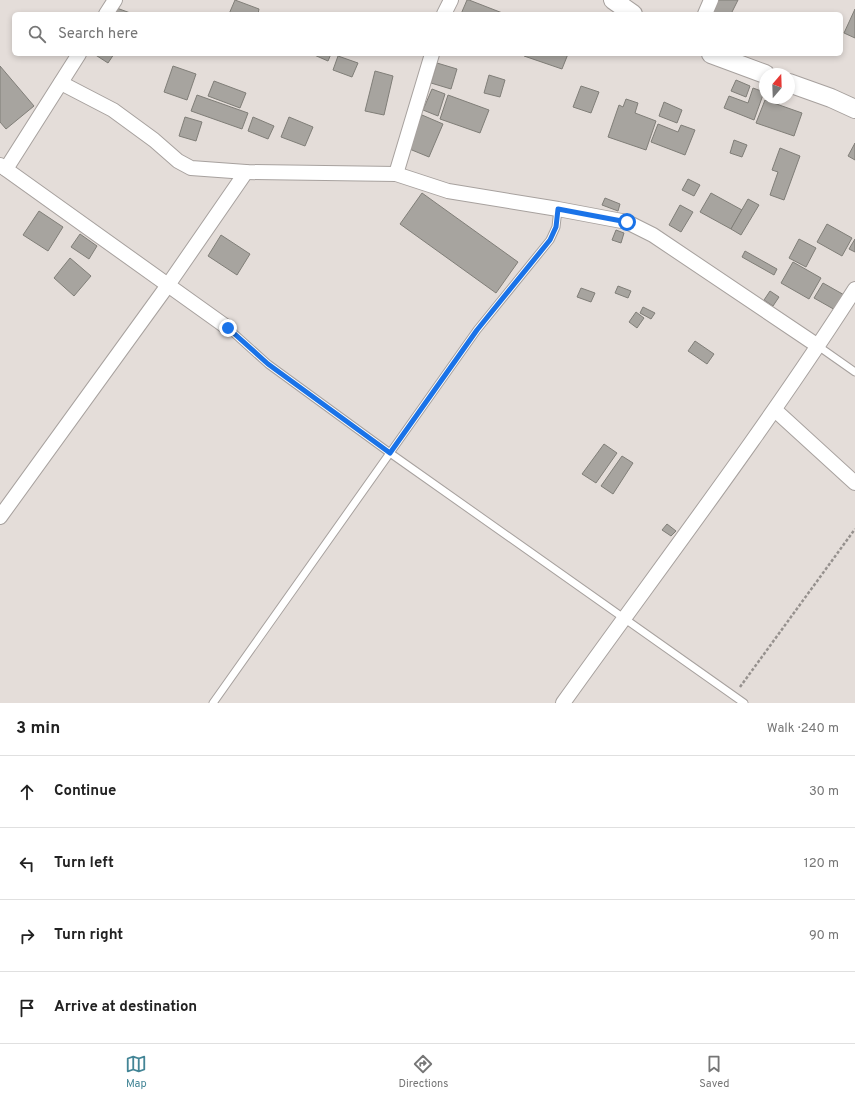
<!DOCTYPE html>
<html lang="en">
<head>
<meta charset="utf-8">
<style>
  :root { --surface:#fff; --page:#f2f2f2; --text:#222; --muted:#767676; --line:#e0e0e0; --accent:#438596 }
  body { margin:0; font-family:Overpass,sans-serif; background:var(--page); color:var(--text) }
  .compass { position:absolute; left:759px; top:68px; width:36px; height:36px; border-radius:50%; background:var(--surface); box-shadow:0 2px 6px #0003; rotate:19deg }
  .stop { position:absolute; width:12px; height:12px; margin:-9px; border:3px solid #1a73e8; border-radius:50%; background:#fff }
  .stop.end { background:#1a73e8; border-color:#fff; box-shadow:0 1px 4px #0008 }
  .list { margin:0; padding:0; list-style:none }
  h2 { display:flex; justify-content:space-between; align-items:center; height:52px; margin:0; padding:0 16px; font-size:17px }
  h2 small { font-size:13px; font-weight:400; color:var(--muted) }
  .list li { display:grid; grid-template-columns:26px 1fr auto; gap:12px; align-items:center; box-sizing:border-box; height:72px; padding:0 16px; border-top:1px solid var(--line) }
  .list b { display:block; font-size:15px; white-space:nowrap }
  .list em { font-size:13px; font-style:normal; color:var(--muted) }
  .icon { flex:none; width:22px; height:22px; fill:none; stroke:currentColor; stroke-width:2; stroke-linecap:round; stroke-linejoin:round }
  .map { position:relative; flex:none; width:855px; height:703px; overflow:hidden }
  .search { position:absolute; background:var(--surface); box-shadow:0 2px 6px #0003; left:12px; right:12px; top:12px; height:44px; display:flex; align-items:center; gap:10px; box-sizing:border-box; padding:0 14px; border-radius:6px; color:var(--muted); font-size:15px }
  .sheet { height:340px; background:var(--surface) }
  nav { display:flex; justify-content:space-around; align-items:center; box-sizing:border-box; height:56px; border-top:1px solid var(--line); background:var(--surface); font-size:11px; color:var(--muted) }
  nav a { display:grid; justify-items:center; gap:2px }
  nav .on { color:var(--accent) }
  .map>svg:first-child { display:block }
  .building { fill:#a7a49f; stroke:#807e78 }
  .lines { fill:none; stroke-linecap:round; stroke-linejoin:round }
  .service-casing { stroke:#a7a19e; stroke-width:9 }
  .minor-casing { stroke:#a7a19e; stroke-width:16 }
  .tertiary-casing { stroke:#a7a19e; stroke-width:20 }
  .path { stroke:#96918e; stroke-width:2.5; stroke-dasharray:3 2; stroke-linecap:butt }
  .service { stroke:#fff; stroke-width:7 }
  .minor { stroke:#fff; stroke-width:14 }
  .tertiary { stroke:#fff; stroke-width:18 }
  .route { stroke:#1a73e8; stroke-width:5 }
</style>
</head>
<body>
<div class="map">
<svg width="855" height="703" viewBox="0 0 855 703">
  <rect width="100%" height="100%" fill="#e4ddd9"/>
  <g class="building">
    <polygon points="235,0 259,9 258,14 229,14"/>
    <polygon points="467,0 469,0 505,14 461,14"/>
    <polygon points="717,0 738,0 731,14 713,14 711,13"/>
    <polygon points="114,7 133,14 112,14"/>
    <polygon points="855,9 855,38 844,33"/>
    <polygon points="94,54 114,54 108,63"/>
    <polygon points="312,54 331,54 328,61"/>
    <polygon points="525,54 568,54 562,69 524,56"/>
    <polygon points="338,56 358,63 352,77 333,70"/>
    <polygon points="437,63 457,69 451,89 431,83"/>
    <polygon points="0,66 34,106 6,129 0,122"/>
    <polygon points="173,66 196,74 187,100 164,92"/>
    <polygon points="375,71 393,76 384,115 365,111"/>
    <polygon points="489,75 505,80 500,97 484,93"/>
    <polygon points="736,80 750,86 746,97 731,91"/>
    <polygon points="214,81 246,93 240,108 208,96"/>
    <polygon points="581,86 599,92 591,113 573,107"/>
    <polygon points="753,88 764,92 754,120 724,108 729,96 748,103"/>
    <polygon points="432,89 445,94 438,116 423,110"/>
    <polygon points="197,95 248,113 242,129 191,111"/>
    <polygon points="448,95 489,110 480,133 440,119"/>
    <polygon points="765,95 765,98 782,98 779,104 764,98"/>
    <polygon points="626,99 638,103 635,113 656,121 646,150 608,137 619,105 623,107"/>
    <polygon points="765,100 802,113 794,136 756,123"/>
    <polygon points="664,102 682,110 677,123 659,116"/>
    <polygon points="422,115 443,124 429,157 407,148"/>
    <polygon points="185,117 202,122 196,141 179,136"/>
    <polygon points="253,117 274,126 268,139 248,131"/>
    <polygon points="289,117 313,127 305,146 281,137"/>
    <polygon points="658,124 678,132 681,125 695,130 685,155 651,142"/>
    <polygon points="734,140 747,145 742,157 730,153"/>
    <polygon points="855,143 855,160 848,156"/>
    <polygon points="780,148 800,156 784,200 770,195 778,172 772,170"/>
    <polygon points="688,179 700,185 694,196 682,190"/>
    <polygon points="422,193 518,262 496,293 400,224"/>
    <polygon points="711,193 742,210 731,229 700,212"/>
    <polygon points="605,198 620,204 618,211 602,205"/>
    <polygon points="748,199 759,205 741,235 731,229"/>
    <polygon points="680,205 693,212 681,232 669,225"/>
    <polygon points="39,211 63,227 48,251 23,235"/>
    <polygon points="827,224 852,238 842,256 817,242"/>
    <polygon points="616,230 624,233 621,243 612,240"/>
    <polygon points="80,234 97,246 89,259 71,247"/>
    <polygon points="221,235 250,254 237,275 208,256"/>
    <polygon points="799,239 816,248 806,267 789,258"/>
    <polygon points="855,239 855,252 849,249"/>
    <polygon points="745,251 777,269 774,275 742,257"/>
    <polygon points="70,258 91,276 74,296 54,278"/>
    <polygon points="793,262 821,278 809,299 781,283"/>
    <polygon points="823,283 846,296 837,311 814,298"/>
    <polygon points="618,286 631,291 628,298 615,293"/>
    <polygon points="581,288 595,293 591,302 577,297"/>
    <polygon points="770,291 779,297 773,306 764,300"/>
    <polygon points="643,307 655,313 651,319 640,313"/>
    <polygon points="636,312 644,318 637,328 629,322"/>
    <polygon points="695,341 714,354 707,364 688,351"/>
    <polygon points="604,444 617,453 596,483 582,474"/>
    <polygon points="622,456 633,463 613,494 601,486"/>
    <polygon points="667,524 676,531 671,536 662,530"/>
  </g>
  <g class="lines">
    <g class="service-casing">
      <g id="service">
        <polyline points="228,328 268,364 390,453 744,703"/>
        <polyline points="818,346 855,372"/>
        <polyline points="213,703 477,330 550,240 556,227 558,209"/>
      </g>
    </g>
    <g class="minor-casing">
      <g id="minor">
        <polyline points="106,14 115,0"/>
        <polyline points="444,14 451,0"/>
        <polyline points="705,14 711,0"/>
        <polyline points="61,83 113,110 154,140 178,161 191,168 246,172 396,174 448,191 558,209 627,222 653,235 818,346"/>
        <polyline points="0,165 228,328"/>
        <polyline points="6,169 79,54"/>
        <polyline points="396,174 432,54"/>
        <polyline points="775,410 855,483"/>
        <polyline points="0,517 168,285 246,172"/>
        <path d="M563,703C661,566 764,431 855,289"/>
      </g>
    </g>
    <g class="tertiary-casing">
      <g id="tertiary">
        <polyline points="613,0 633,14"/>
        <polyline points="711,54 765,74"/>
        <polyline points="789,83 831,98 855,109"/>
      </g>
    </g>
    <polyline class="path" points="740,687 855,529"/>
    <use href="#service" class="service"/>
    <use href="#minor" class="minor"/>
    <use href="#tertiary" class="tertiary"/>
  </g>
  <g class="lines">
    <polyline class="route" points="228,328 268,364 390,453 477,330 550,240 556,227 558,209 627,222"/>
  </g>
</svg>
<svg class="compass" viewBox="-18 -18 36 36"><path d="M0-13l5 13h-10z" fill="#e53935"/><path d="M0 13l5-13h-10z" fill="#767676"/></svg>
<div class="stop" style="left:627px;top:222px"></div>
<div class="stop end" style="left:228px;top:328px"></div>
<div class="search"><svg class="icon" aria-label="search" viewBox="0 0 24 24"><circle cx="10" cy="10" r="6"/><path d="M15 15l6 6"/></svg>Search here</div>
</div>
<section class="sheet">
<h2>3 min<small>Walk · 240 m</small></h2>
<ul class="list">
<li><svg class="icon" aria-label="ahead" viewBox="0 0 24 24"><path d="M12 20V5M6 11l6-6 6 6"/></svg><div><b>Continue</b></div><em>30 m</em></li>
<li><svg class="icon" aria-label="left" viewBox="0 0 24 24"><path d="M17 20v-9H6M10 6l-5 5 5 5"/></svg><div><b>Turn left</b></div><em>120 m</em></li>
<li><svg class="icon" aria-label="right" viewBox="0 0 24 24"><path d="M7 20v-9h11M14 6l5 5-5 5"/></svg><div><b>Turn right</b></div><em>90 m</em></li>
<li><svg class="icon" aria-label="arrive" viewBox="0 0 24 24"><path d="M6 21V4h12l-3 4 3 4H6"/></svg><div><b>Arrive at destination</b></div></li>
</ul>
</section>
<nav>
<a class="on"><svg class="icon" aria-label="map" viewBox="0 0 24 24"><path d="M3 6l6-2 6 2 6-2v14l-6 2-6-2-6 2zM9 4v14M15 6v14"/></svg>Map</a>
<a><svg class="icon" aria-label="directions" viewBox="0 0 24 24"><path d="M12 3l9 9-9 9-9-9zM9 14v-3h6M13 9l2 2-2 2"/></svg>Directions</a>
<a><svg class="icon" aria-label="saved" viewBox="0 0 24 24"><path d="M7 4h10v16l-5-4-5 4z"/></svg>Saved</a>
</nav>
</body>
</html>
